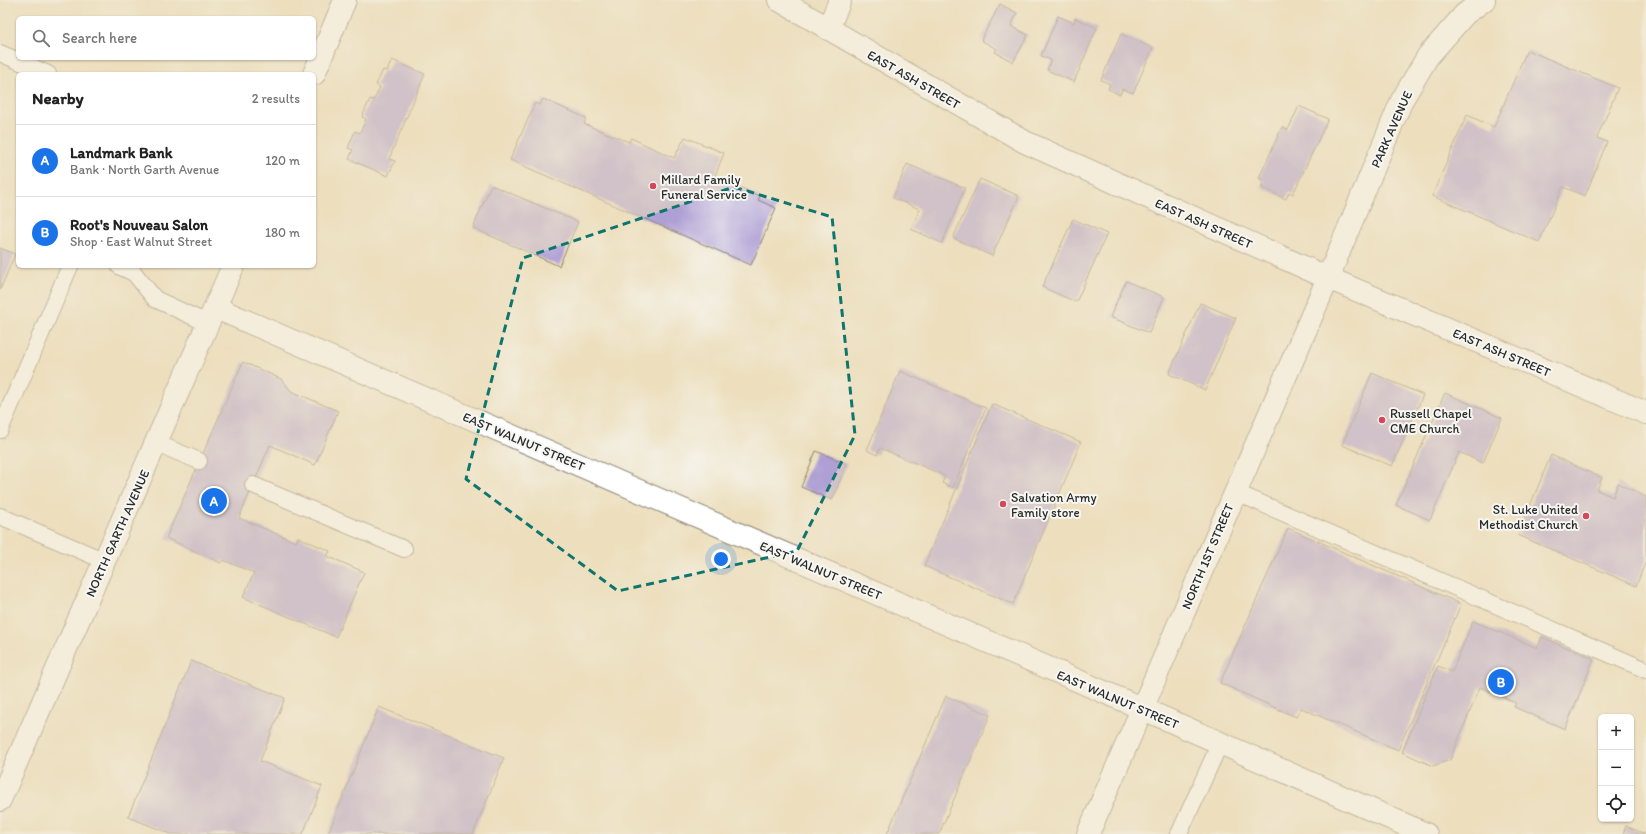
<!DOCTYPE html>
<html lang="en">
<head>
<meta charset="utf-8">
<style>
  :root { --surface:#fff; --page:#f2f2f2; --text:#222; --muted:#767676; --line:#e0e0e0; --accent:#1a73e8 }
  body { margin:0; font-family:Itim,sans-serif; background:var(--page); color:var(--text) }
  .controls { position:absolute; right:12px; bottom:12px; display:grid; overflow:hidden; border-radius:6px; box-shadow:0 1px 3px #0004 }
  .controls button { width:36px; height:36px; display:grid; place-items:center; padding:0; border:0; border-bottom:1px solid var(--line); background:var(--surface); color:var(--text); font:20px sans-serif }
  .you { position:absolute; left:721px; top:559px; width:14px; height:14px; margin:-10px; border:3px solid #fff; border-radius:50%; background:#1a73e8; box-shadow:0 0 0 6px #1a73e833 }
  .badge { display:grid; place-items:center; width:26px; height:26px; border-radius:50%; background:var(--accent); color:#fff; font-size:13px; font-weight:700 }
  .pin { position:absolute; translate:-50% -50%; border:2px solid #fff; box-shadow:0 1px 4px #0006 }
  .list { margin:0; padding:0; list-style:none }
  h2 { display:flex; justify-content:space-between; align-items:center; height:52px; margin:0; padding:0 16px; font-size:17px }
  h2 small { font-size:13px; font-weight:400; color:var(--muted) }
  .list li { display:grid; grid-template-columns:26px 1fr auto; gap:12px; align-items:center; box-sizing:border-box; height:72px; padding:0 16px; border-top:1px solid var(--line) }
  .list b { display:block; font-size:15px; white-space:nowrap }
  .list p { margin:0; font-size:13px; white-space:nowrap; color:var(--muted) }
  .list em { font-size:13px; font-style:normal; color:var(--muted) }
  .icon { flex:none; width:22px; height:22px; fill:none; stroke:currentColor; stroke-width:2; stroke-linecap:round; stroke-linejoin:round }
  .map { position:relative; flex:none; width:1646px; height:834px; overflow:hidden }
  .search { position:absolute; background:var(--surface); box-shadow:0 1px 3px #0004; left:16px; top:16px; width:300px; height:44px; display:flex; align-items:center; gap:10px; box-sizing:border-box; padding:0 14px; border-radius:6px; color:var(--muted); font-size:15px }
  .panel { position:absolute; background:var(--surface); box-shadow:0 1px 3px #0004; left:16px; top:72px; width:300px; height:196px; border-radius:6px }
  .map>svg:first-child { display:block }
  .building { fill:#ae9fd4 }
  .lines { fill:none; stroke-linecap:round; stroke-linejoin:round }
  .service-casing { stroke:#8c8574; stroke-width:18 }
  .minor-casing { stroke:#8c8574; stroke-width:24 }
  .tertiary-casing { stroke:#8c8574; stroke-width:24 }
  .service { stroke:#fff; stroke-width:16 }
  .minor { stroke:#fff; stroke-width:22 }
  .tertiary { stroke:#fff; stroke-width:22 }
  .marked { fill:none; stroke:#0f766e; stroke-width:3; stroke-dasharray:8 5; stroke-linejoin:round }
  .poi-dot { fill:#d1495b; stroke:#f6f6f2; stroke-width:1.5 }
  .labels { text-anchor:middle; stroke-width:4; stroke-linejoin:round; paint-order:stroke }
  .street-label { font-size:13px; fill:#2b2b2b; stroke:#f6f6f2 }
  .poi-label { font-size:13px; fill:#2b2b2b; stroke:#f6f6f2; text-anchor:start }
</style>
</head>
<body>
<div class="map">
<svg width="1646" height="834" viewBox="0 0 1646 834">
  <rect width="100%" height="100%" fill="#f6f6f2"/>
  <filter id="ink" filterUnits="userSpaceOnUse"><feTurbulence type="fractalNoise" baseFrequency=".025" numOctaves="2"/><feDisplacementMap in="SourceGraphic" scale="8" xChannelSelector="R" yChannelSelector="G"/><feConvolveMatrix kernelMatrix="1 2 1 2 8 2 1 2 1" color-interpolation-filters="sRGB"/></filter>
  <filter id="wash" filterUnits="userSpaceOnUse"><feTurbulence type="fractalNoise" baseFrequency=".012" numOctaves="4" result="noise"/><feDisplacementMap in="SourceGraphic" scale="16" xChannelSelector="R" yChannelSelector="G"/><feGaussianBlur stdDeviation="0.9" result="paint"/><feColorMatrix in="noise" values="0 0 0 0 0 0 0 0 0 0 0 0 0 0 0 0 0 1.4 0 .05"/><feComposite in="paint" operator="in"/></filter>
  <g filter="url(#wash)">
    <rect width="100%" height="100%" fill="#eddfbd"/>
    <g id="blocks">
      <g class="building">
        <polygon points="1000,4 1017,13 1011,26 1028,35 1013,62 995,52 997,49 981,40"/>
        <polygon points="1058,16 1074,23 1075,18 1097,28 1074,82 1047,70 1051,60 1041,56"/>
        <polygon points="1121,34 1153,48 1133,93 1122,89 1120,95 1108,89 1110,84 1101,80"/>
        <polygon points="1527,50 1618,88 1597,138 1607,142 1585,196 1563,187 1539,242 1432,196 1467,115 1494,127"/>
        <polygon points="392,60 425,74 389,159 395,161 388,176 349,159 353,150 348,148 355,131 360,133 366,119 362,117 370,99 374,100 380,87 376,85 383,70 387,71"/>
        <polygon points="543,99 586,118 584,124 629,142 631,138 674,158 685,137 724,153 715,176 760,196 758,200 776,208 751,265 510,160 535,103 540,105"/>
        <polygon points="1299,106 1328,119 1293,194 1289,192 1286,199 1261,187 1264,181 1259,178 1282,127 1288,130"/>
        <polygon points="907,164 965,188 942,243 911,229 920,209 893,198"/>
        <polygon points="980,179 1019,196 992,256 953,238"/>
        <polygon points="491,185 578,222 559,266 473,228"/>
        <polygon points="1073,219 1107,234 1076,302 1042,287"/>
        <polygon points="0,248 15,254 0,290"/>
        <polygon points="1126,281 1164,297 1149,333 1110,317"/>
        <polygon points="1200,303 1236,318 1205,390 1169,374"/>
        <polygon points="243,362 281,379 291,391 338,411 315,465 270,445 239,518 296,542 298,537 330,551 327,556 364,572 336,637 243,597 254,573 223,560 221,563 166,538"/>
        <polygon points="900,371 986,408 953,488 942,483 945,476 880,448 877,455 867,450"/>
        <polygon points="1372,373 1423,395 1392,466 1342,445"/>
        <polygon points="1445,393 1502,418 1483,463 1459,452 1430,520 1396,505"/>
        <polygon points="992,404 1081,442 1013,604 924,566"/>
        <polygon points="816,451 847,464 832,500 801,487"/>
        <polygon points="1551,455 1602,478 1597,490 1613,497 1618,483 1646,497 1646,561 1636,586 1518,535"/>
        <polygon points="1288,528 1461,604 1398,750 1301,708 1296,717 1220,683"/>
        <polygon points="1473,621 1537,648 1542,637 1594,659 1565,729 1514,707 1516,703 1480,687 1450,760 1433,766 1402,752 1438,666 1452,672"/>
        <polygon points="191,661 285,698 260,761 322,786 303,834 171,834 128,817"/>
        <polygon points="946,696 990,715 939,834 887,834"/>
        <polygon points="379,707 504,758 473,834 328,834"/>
        <polygon points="1626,826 1645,834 1623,834"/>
      </g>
    </g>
  </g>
  <g filter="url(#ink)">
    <use href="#blocks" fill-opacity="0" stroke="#8c8574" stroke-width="1"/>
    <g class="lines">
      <g class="service-casing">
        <g id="service">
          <polyline points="0,53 48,74"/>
          <polyline points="119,266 134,273 155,299 209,324"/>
          <polyline points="0,430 70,266"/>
          <polyline points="156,443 199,461"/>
          <polyline points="253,485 404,549"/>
          <polyline points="1235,492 1646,670"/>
          <polyline points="0,516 105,561"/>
          <polyline points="1179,834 1220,743"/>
        </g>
      </g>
      <g class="minor-casing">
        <g id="minor">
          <polyline points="828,29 840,0"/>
          <polyline points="216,308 1141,708 1426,834"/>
          <polyline points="1088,834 1328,278 1402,100 1428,56 1465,14 1484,0"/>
        </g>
      </g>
      <g class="tertiary-casing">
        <g id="tertiary">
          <polyline points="779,0 1025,142 1328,278 1646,413"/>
          <polyline points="314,74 345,0"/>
          <polyline points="0,800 233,266"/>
        </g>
      </g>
      <use href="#service" class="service"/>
      <use href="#minor" class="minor"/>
      <use href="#tertiary" class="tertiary"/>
    </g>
  </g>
  <path d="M0 0H1646V834H0ZM734,187L832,217L855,435L797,551L618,591L466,479L523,258Z" fill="#eddfbd" fill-opacity=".55" fill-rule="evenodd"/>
  <path class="marked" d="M734,187L832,217L855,435L797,551L618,591L466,479L523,258Z"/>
  <g class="poi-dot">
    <circle cx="653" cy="186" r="4"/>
    <circle cx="1382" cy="420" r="4"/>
    <circle cx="1003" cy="504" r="4"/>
    <circle cx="1586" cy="516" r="4"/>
  </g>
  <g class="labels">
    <g class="street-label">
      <text transform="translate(914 79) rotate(30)" y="5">EAST ASH STREET</text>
      <text transform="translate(1391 129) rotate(-66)" y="5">PARK AVENUE</text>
      <text transform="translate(1204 223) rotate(24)" y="5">EAST ASH STREET</text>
      <text transform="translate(1502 352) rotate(23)" y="5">EAST ASH STREET</text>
      <text transform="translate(524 441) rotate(23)" y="5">EAST WALNUT STREET</text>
      <text transform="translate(117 533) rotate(-66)" y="5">NORTH GARTH AVENUE</text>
      <text transform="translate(1207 556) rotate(-67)" y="5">NORTH 1ST STREET</text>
      <text transform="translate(821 570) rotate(23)" y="5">EAST WALNUT STREET</text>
      <text transform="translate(1118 699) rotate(23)" y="5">EAST WALNUT STREET</text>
    </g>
    <g class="poi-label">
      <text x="661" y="184">Millard Family<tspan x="661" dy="15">Funeral Service</tspan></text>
      <text x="1390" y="418">Russell Chapel<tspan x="1390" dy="15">CME Church</tspan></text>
      <text x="1011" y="502">Salvation Army<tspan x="1011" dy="15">Family store</tspan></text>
      <text x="1578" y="514" text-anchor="end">St. Luke United<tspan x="1578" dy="15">Methodist Church</tspan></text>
    </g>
  </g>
</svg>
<div class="controls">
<button>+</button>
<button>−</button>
<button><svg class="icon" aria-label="locate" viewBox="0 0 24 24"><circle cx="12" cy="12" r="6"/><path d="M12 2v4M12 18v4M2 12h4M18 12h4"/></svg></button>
</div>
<div class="you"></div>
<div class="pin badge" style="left:214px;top:501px">A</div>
<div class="pin badge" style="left:1501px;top:682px">B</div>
<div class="search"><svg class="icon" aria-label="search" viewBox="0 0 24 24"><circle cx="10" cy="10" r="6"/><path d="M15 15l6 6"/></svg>Search here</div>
<section class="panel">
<h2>Nearby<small>2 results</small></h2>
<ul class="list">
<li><span class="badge">A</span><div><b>Landmark Bank</b><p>Bank · North Garth Avenue</p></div><em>120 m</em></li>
<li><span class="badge">B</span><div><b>Root's Nouveau Salon</b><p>Shop · East Walnut Street</p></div><em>180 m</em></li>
</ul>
</section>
</div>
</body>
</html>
